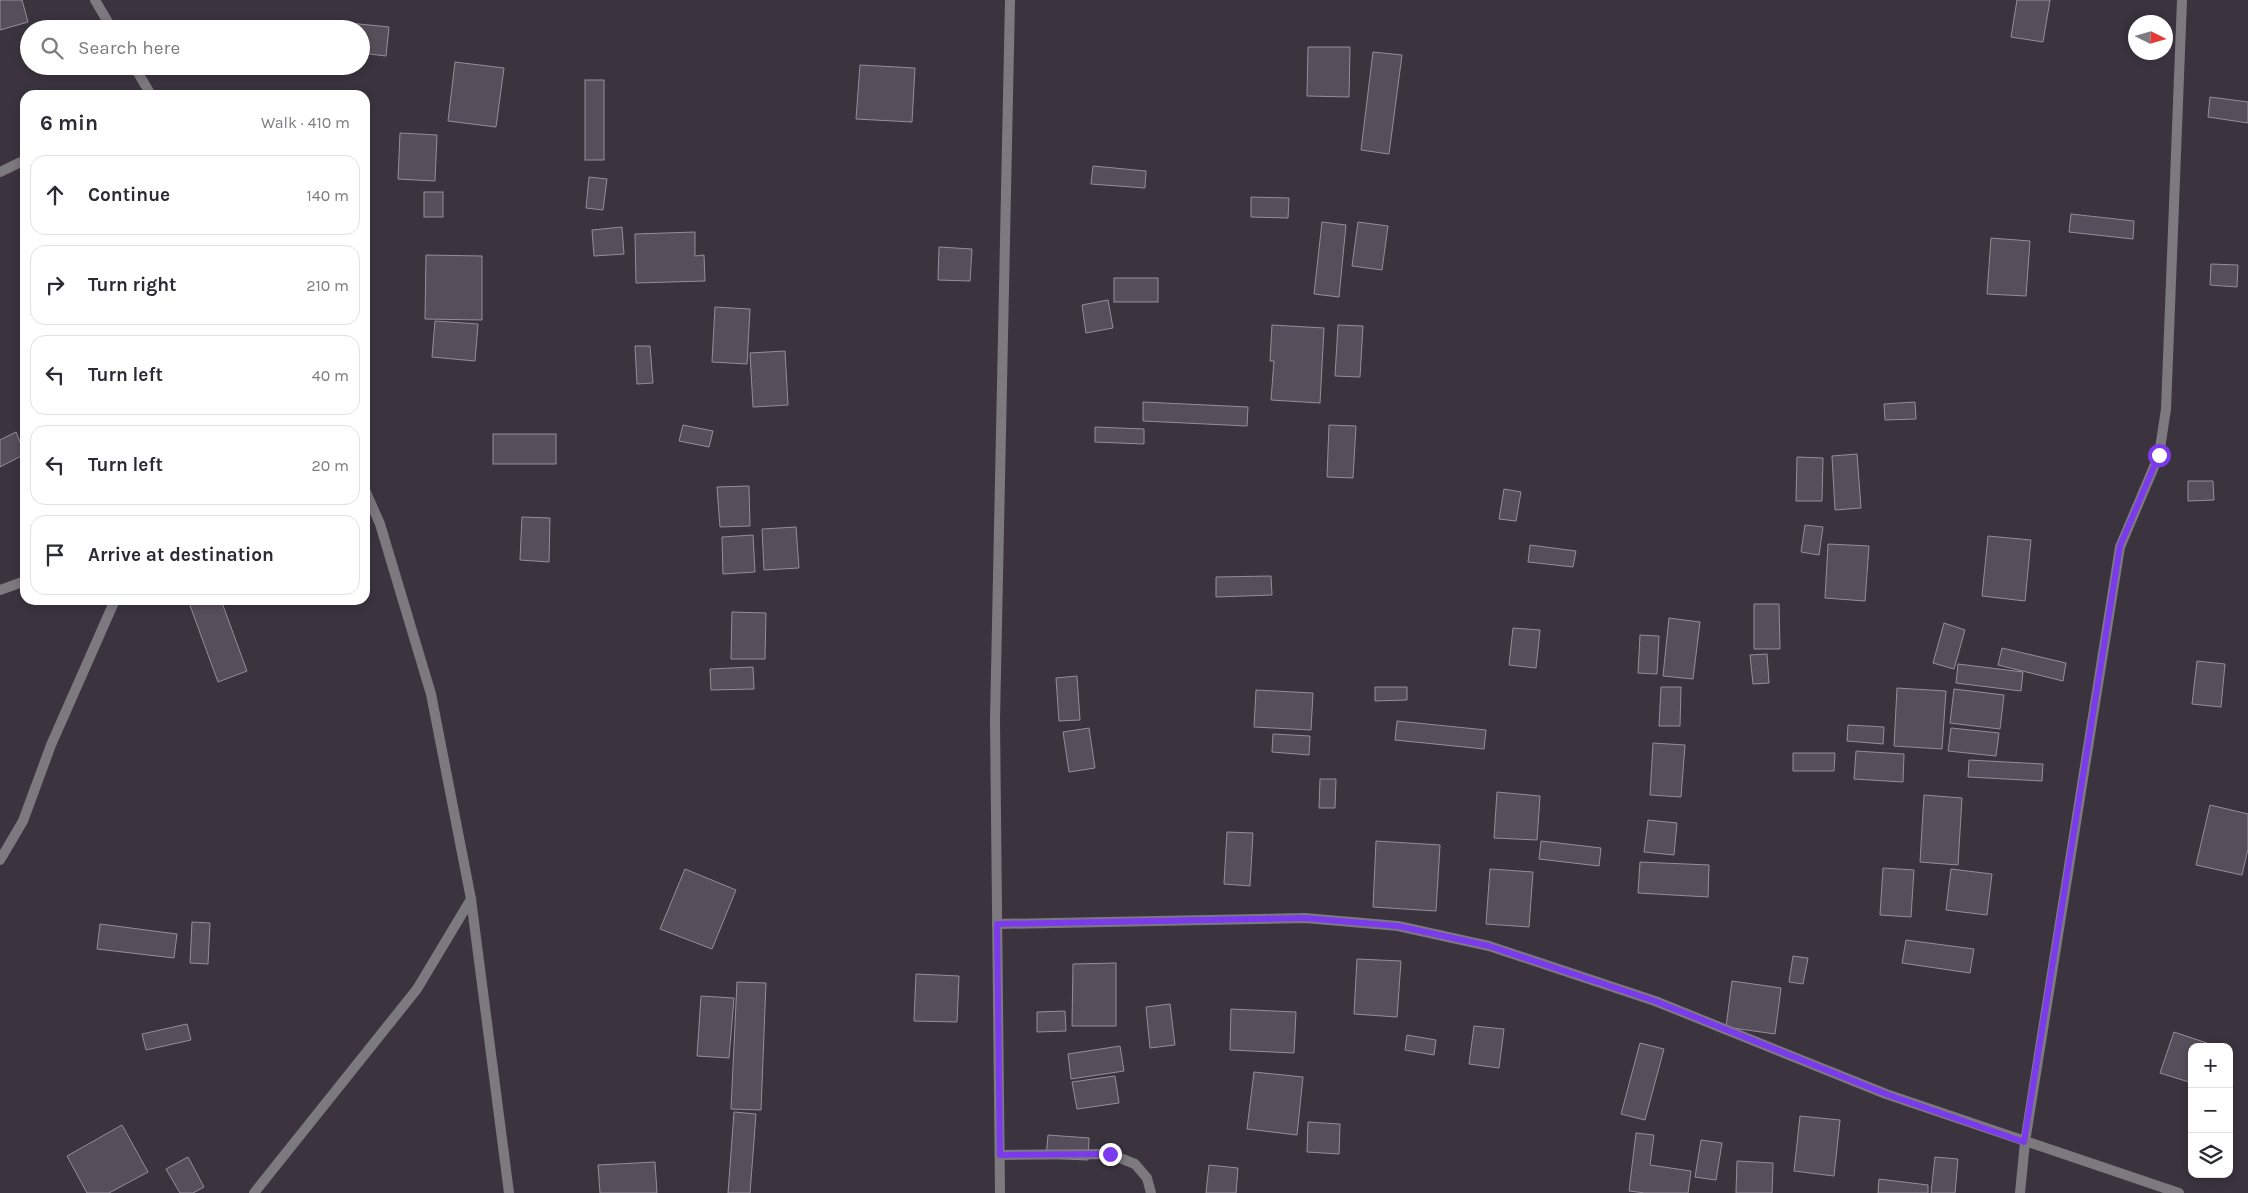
<!DOCTYPE html>
<html lang="en">
<head>
<meta charset="utf-8">
<style>
  :root { --surface:#fff; --page:#f2f2f3; --text:#2b2b33; --muted:#7c7c81; --line:#e1e1e2 }
  body { margin:0; font-family:Karla,sans-serif; background:var(--page); color:var(--text) }
  .controls { position:absolute; right:15px; bottom:15px; display:grid; overflow:hidden; border-radius:10px; box-shadow:0 2px 8px #0003 }
  .controls button { width:45px; height:45px; display:grid; place-items:center; padding:0; border:0; border-bottom:1px solid var(--line); background:var(--surface); color:var(--text); font:25px sans-serif }
  .compass { position:absolute; left:2128px; top:15px; width:45px; height:45px; border-radius:50%; background:var(--surface); box-shadow:0 2px 8px #0003; rotate:95deg }
  .stop { position:absolute; width:15px; height:15px; margin:-11px; border:4px solid #7c3aed; border-radius:50%; background:#fff }
  .stop.end { background:#7c3aed; border-color:#fff; box-shadow:0 1px 5px #0008 }
  .list { margin:0; padding:0; list-style:none }
  h2 { display:flex; justify-content:space-between; align-items:center; height:65px; margin:0; padding:0 20px; font-size:21px }
  h2 small { font-size:16px; font-weight:400; color:var(--muted) }
  .list li { display:grid; grid-template-columns:32px 1fr auto; gap:15px; align-items:center; box-sizing:border-box; height:80px; margin:0 10px 10px; padding:0 10px; border:1px solid var(--line); border-radius:15px }
  .list b { display:block; font-size:19px; white-space:nowrap }
  .list em { font-size:16px; font-style:normal; color:var(--muted) }
  .icon { flex:none; width:28px; height:28px; fill:none; stroke:currentColor; stroke-width:2; stroke-linecap:round; stroke-linejoin:round }
  .map { position:relative; flex:none; width:2248px; height:1193px; overflow:hidden }
  .search { position:absolute; background:var(--surface); box-shadow:0 2px 8px #0003; left:20px; top:20px; width:350px; height:55px; display:flex; align-items:center; gap:12px; box-sizing:border-box; padding:0 18px; border-radius:28px; color:var(--muted); font-size:19px }
  .panel { position:absolute; background:var(--surface); box-shadow:0 2px 8px #0003; left:20px; top:90px; width:350px; height:515px; border-radius:15px }
  .map>svg:first-child { display:block }
  .building { fill:#564e5a; stroke:#968d9a }
  .lines { fill:none; stroke-linecap:round; stroke-linejoin:round }
  .street { stroke:#7d7a7f; stroke-width:10 }
  .route { stroke:#7c3aed; stroke-width:6 }
</style>
</head>
<body>
<div class="map">
<svg width="2248" height="1193" viewBox="0 0 2248 1193">
  <rect width="100%" height="100%" fill="#3b343f"/>
  <g class="building">
    <polygon points="0,0 22,0 28,22 0,30"/>
    <polygon points="2017,0 2050,0 2043,42 2011,37"/>
    <polygon points="339,22 389,27 386,56 361,53 361,29 338,29"/>
    <polygon points="1308,47 1350,47 1349,97 1307,96"/>
    <polygon points="1373,52 1402,55 1389,154 1361,150"/>
    <polygon points="455,62 504,68 496,127 448,121"/>
    <polygon points="860,65 915,68 912,122 856,119"/>
    <rect x="585" y="80" width="19" height="80"/>
    <polygon points="2210,97 2248,102 2248,123 2208,117"/>
    <polygon points="400,133 437,135 435,181 398,179"/>
    <polygon points="1093,166 1146,171 1145,188 1091,184"/>
    <polygon points="589,177 607,179 603,210 586,208"/>
    <rect x="424" y="192" width="19" height="25"/>
    <polygon points="1251,197 1289,198 1288,218 1251,217"/>
    <polygon points="2071,214 2134,221 2133,239 2069,232"/>
    <polygon points="1322,222 1346,225 1339,297 1314,294"/>
    <polygon points="1358,222 1388,226 1382,270 1352,266"/>
    <polygon points="622,227 624,254 594,256 592,230"/>
    <polygon points="695,232 695,256 704,255 705,281 636,283 635,234"/>
    <polygon points="1991,238 2030,241 2026,296 1987,294"/>
    <polygon points="939,247 972,249 970,281 938,280"/>
    <polygon points="426,255 482,256 482,320 425,319"/>
    <polygon points="2211,264 2238,265 2237,287 2210,285"/>
    <rect x="1114" y="278" width="44" height="24"/>
    <polygon points="1108,300 1113,328 1086,333 1082,305"/>
    <polygon points="715,307 750,309 747,364 712,362"/>
    <polygon points="435,321 478,324 475,361 432,357"/>
    <polygon points="1272,325 1324,328 1320,403 1271,400 1274,361 1270,361"/>
    <polygon points="1338,325 1363,326 1360,377 1335,376"/>
    <polygon points="635,346 650,346 653,383 637,384"/>
    <polygon points="785,351 788,405 753,407 750,353"/>
    <polygon points="1143,402 1248,407 1247,426 1143,421"/>
    <polygon points="1915,402 1916,419 1885,420 1884,404"/>
    <polygon points="683,425 713,431 709,447 679,441"/>
    <polygon points="1329,425 1356,426 1353,478 1327,477"/>
    <polygon points="1095,427 1144,429 1144,444 1095,442"/>
    <polygon points="16,432 25,454 0,467 0,440"/>
    <rect x="493" y="434" width="63" height="30"/>
    <polygon points="1857,454 1861,508 1835,510 1832,456"/>
    <polygon points="1797,457 1823,458 1822,501 1796,501"/>
    <polygon points="2188,481 2213,481 2214,500 2188,501"/>
    <polygon points="749,486 750,526 720,527 717,487"/>
    <polygon points="1504,489 1521,492 1516,521 1499,519"/>
    <polygon points="522,517 550,518 549,562 520,560"/>
    <polygon points="1805,525 1823,527 1819,555 1801,552"/>
    <polygon points="796,527 799,568 764,570 762,529"/>
    <polygon points="753,535 755,572 723,574 722,537"/>
    <polygon points="1988,536 2031,540 2025,601 1982,596"/>
    <polygon points="1828,544 1869,546 1865,601 1825,598"/>
    <polygon points="1530,545 1576,551 1573,567 1528,562"/>
    <polygon points="1271,576 1272,595 1216,597 1216,577"/>
    <polygon points="188,600 221,600 247,671 218,682"/>
    <polygon points="1754,604 1779,604 1780,649 1754,649"/>
    <polygon points="732,612 766,613 765,659 731,659"/>
    <polygon points="1669,618 1700,622 1693,679 1663,676"/>
    <polygon points="1944,623 1965,630 1954,669 1933,663"/>
    <polygon points="1513,628 1540,630 1536,668 1509,665"/>
    <polygon points="1640,635 1659,636 1657,674 1638,673"/>
    <polygon points="2002,648 2066,663 2063,681 1998,665"/>
    <polygon points="1767,654 1769,683 1753,684 1750,655"/>
    <polygon points="2197,661 2225,664 2221,707 2192,704"/>
    <polygon points="1958,664 2023,672 2021,691 1956,683"/>
    <polygon points="753,667 754,689 711,690 710,669"/>
    <polygon points="1077,676 1080,720 1059,721 1056,678"/>
    <polygon points="1375,687 1407,687 1407,700 1375,701"/>
    <polygon points="1661,687 1681,687 1680,726 1659,726"/>
    <polygon points="1897,688 1946,691 1942,749 1894,746"/>
    <polygon points="1954,689 2004,695 2000,729 1950,723"/>
    <polygon points="1256,690 1313,693 1311,730 1254,727"/>
    <polygon points="1397,721 1486,730 1484,749 1395,740"/>
    <polygon points="1848,725 1884,727 1883,744 1847,741"/>
    <polygon points="1089,728 1095,768 1069,772 1063,732"/>
    <polygon points="1951,728 1999,733 1996,756 1948,751"/>
    <polygon points="1273,734 1310,736 1309,755 1272,752"/>
    <polygon points="1653,743 1685,745 1681,797 1650,795"/>
    <polygon points="1856,751 1904,754 1903,782 1854,779"/>
    <polygon points="1793,753 1835,753 1834,771 1793,771"/>
    <polygon points="1969,760 2043,764 2042,781 1968,777"/>
    <polygon points="1320,779 1336,779 1335,808 1319,808"/>
    <polygon points="1497,792 1540,796 1537,840 1494,838"/>
    <polygon points="1924,795 1962,798 1958,865 1920,862"/>
    <polygon points="2210,805 2248,814 2248,849 2242,875 2196,865"/>
    <polygon points="1648,820 1677,823 1674,855 1644,852"/>
    <polygon points="1227,832 1253,833 1250,886 1224,884"/>
    <polygon points="1376,841 1440,845 1436,911 1373,907"/>
    <polygon points="1541,841 1601,848 1599,866 1539,859"/>
    <polygon points="1640,862 1709,865 1708,897 1638,893"/>
    <polygon points="1883,868 1914,870 1911,917 1880,915"/>
    <polygon points="685,869 736,890 712,949 660,929"/>
    <polygon points="1490,869 1533,872 1529,927 1486,924"/>
    <polygon points="1951,869 1992,874 1987,915 1946,910"/>
    <polygon points="192,922 210,923 208,964 190,963"/>
    <polygon points="100,924 177,934 174,958 97,949"/>
    <polygon points="1906,940 1974,949 1970,973 1902,963"/>
    <polygon points="1793,956 1808,958 1803,984 1789,982"/>
    <polygon points="1357,959 1401,961 1397,1017 1354,1014"/>
    <polygon points="1116,963 1116,1026 1072,1026 1073,964"/>
    <polygon points="916,974 959,976 957,1022 914,1021"/>
    <polygon points="1732,981 1781,988 1775,1034 1726,1027"/>
    <polygon points="737,982 766,983 761,1110 731,1109"/>
    <polygon points="701,996 734,998 729,1058 697,1056"/>
    <polygon points="1170,1004 1175,1045 1150,1048 1146,1007"/>
    <polygon points="1231,1009 1296,1012 1294,1053 1230,1050"/>
    <polygon points="1065,1011 1066,1031 1037,1032 1037,1012"/>
    <polygon points="187,1024 191,1040 146,1050 142,1034"/>
    <polygon points="1474,1026 1504,1029 1499,1068 1469,1064"/>
    <polygon points="2174,1032 2207,1043 2205,1047 2192,1047 2192,1083 2160,1073"/>
    <polygon points="1407,1035 1436,1040 1434,1055 1405,1050"/>
    <polygon points="1640,1043 1664,1049 1645,1120 1621,1114"/>
    <polygon points="1120,1046 1124,1071 1071,1079 1068,1054"/>
    <polygon points="1254,1072 1303,1077 1297,1135 1247,1129"/>
    <polygon points="1115,1076 1119,1103 1077,1109 1072,1082"/>
    <polygon points="734,1112 756,1114 750,1193 728,1193"/>
    <polygon points="1800,1116 1840,1120 1834,1176 1794,1171"/>
    <polygon points="1308,1122 1340,1124 1339,1154 1307,1152"/>
    <polygon points="122,1125 148,1172 109,1193 87,1193 67,1156"/>
    <polygon points="1636,1133 1654,1135 1650,1165 1691,1171 1688,1193 1645,1193 1629,1191"/>
    <polygon points="1048,1135 1089,1138 1088,1160 1046,1158"/>
    <polygon points="1701,1140 1722,1143 1716,1180 1695,1177"/>
    <polygon points="188,1157 204,1187 193,1193 180,1193 166,1169"/>
    <polygon points="1935,1157 1958,1159 1955,1193 1931,1193"/>
    <polygon points="1737,1161 1773,1163 1772,1193 1736,1193"/>
    <polygon points="655,1162 657,1193 600,1193 598,1165"/>
    <polygon points="1209,1165 1238,1168 1236,1193 1206,1193"/>
    <polygon points="1879,1179 1928,1185 1928,1193 1878,1193"/>
  </g>
  <g class="lines">
    <g class="street">
      <polyline points="95,0 112,29"/>
      <polyline points="134,66 151,95"/>
      <polyline points="0,172 25,160"/>
      <polyline points="365,490 380,524 431,694 471,899 509,1193"/>
      <polyline points="0,590 25,581"/>
      <polyline points="0,860 23,821 51,745 115,600"/>
      <polyline points="997,924 1305,918 1398,926 1489,946 1655,1001 1886,1094 2179,1193"/>
      <polyline points="1000,1155 1110,1154 1135,1164 1147,1178 1151,1193"/>
      <polyline points="254,1193 417,989 471,899"/>
      <polyline points="1000,1193 995,720 1010,0"/>
      <polyline points="2020,1193 2025,1142 2120,547 2159,455 2166,409 2182,0"/>
    </g>
  </g>
  <g class="lines">
    <polyline class="route" points="1110,1154 1000,1155 997,924 1304,918 1398,926 1489,946 1655,1001 1886,1094 2024,1142 2120,546 2159,455"/>
  </g>
</svg>
<div class="controls">
<button>+</button>
<button>−</button>
<button><svg class="icon" aria-label="layers" viewBox="0 0 24 24"><path d="M12 4l9 5-9 5-9-5zM3 14l9 5 9-5"/></svg></button>
</div>
<svg class="compass" viewBox="-18 -18 36 36"><path d="M0-13l5 13h-10z" fill="#e53935"/><path d="M0 13l5-13h-10z" fill="#7c7c81"/></svg>
<div class="stop" style="left:2159px;top:455px"></div>
<div class="stop end" style="left:1110px;top:1154px"></div>
<div class="search"><svg class="icon" aria-label="search" viewBox="0 0 24 24"><circle cx="10" cy="10" r="6"/><path d="M15 15l6 6"/></svg>Search here</div>
<section class="panel">
<h2>6 min<small>Walk · 410 m</small></h2>
<ul class="list">
<li><svg class="icon" aria-label="ahead" viewBox="0 0 24 24"><path d="M12 20V5M6 11l6-6 6 6"/></svg><div><b>Continue</b></div><em>140 m</em></li>
<li><svg class="icon" aria-label="right" viewBox="0 0 24 24"><path d="M7 20v-9h11M14 6l5 5-5 5"/></svg><div><b>Turn right</b></div><em>210 m</em></li>
<li><svg class="icon" aria-label="left" viewBox="0 0 24 24"><path d="M17 20v-9H6M10 6l-5 5 5 5"/></svg><div><b>Turn left</b></div><em>40 m</em></li>
<li><svg class="icon" aria-label="left" viewBox="0 0 24 24"><path d="M17 20v-9H6M10 6l-5 5 5 5"/></svg><div><b>Turn left</b></div><em>20 m</em></li>
<li><svg class="icon" aria-label="arrive" viewBox="0 0 24 24"><path d="M6 21V4h12l-3 4 3 4H6"/></svg><div><b>Arrive at destination</b></div></li>
</ul>
</section>
</div>
</body>
</html>
